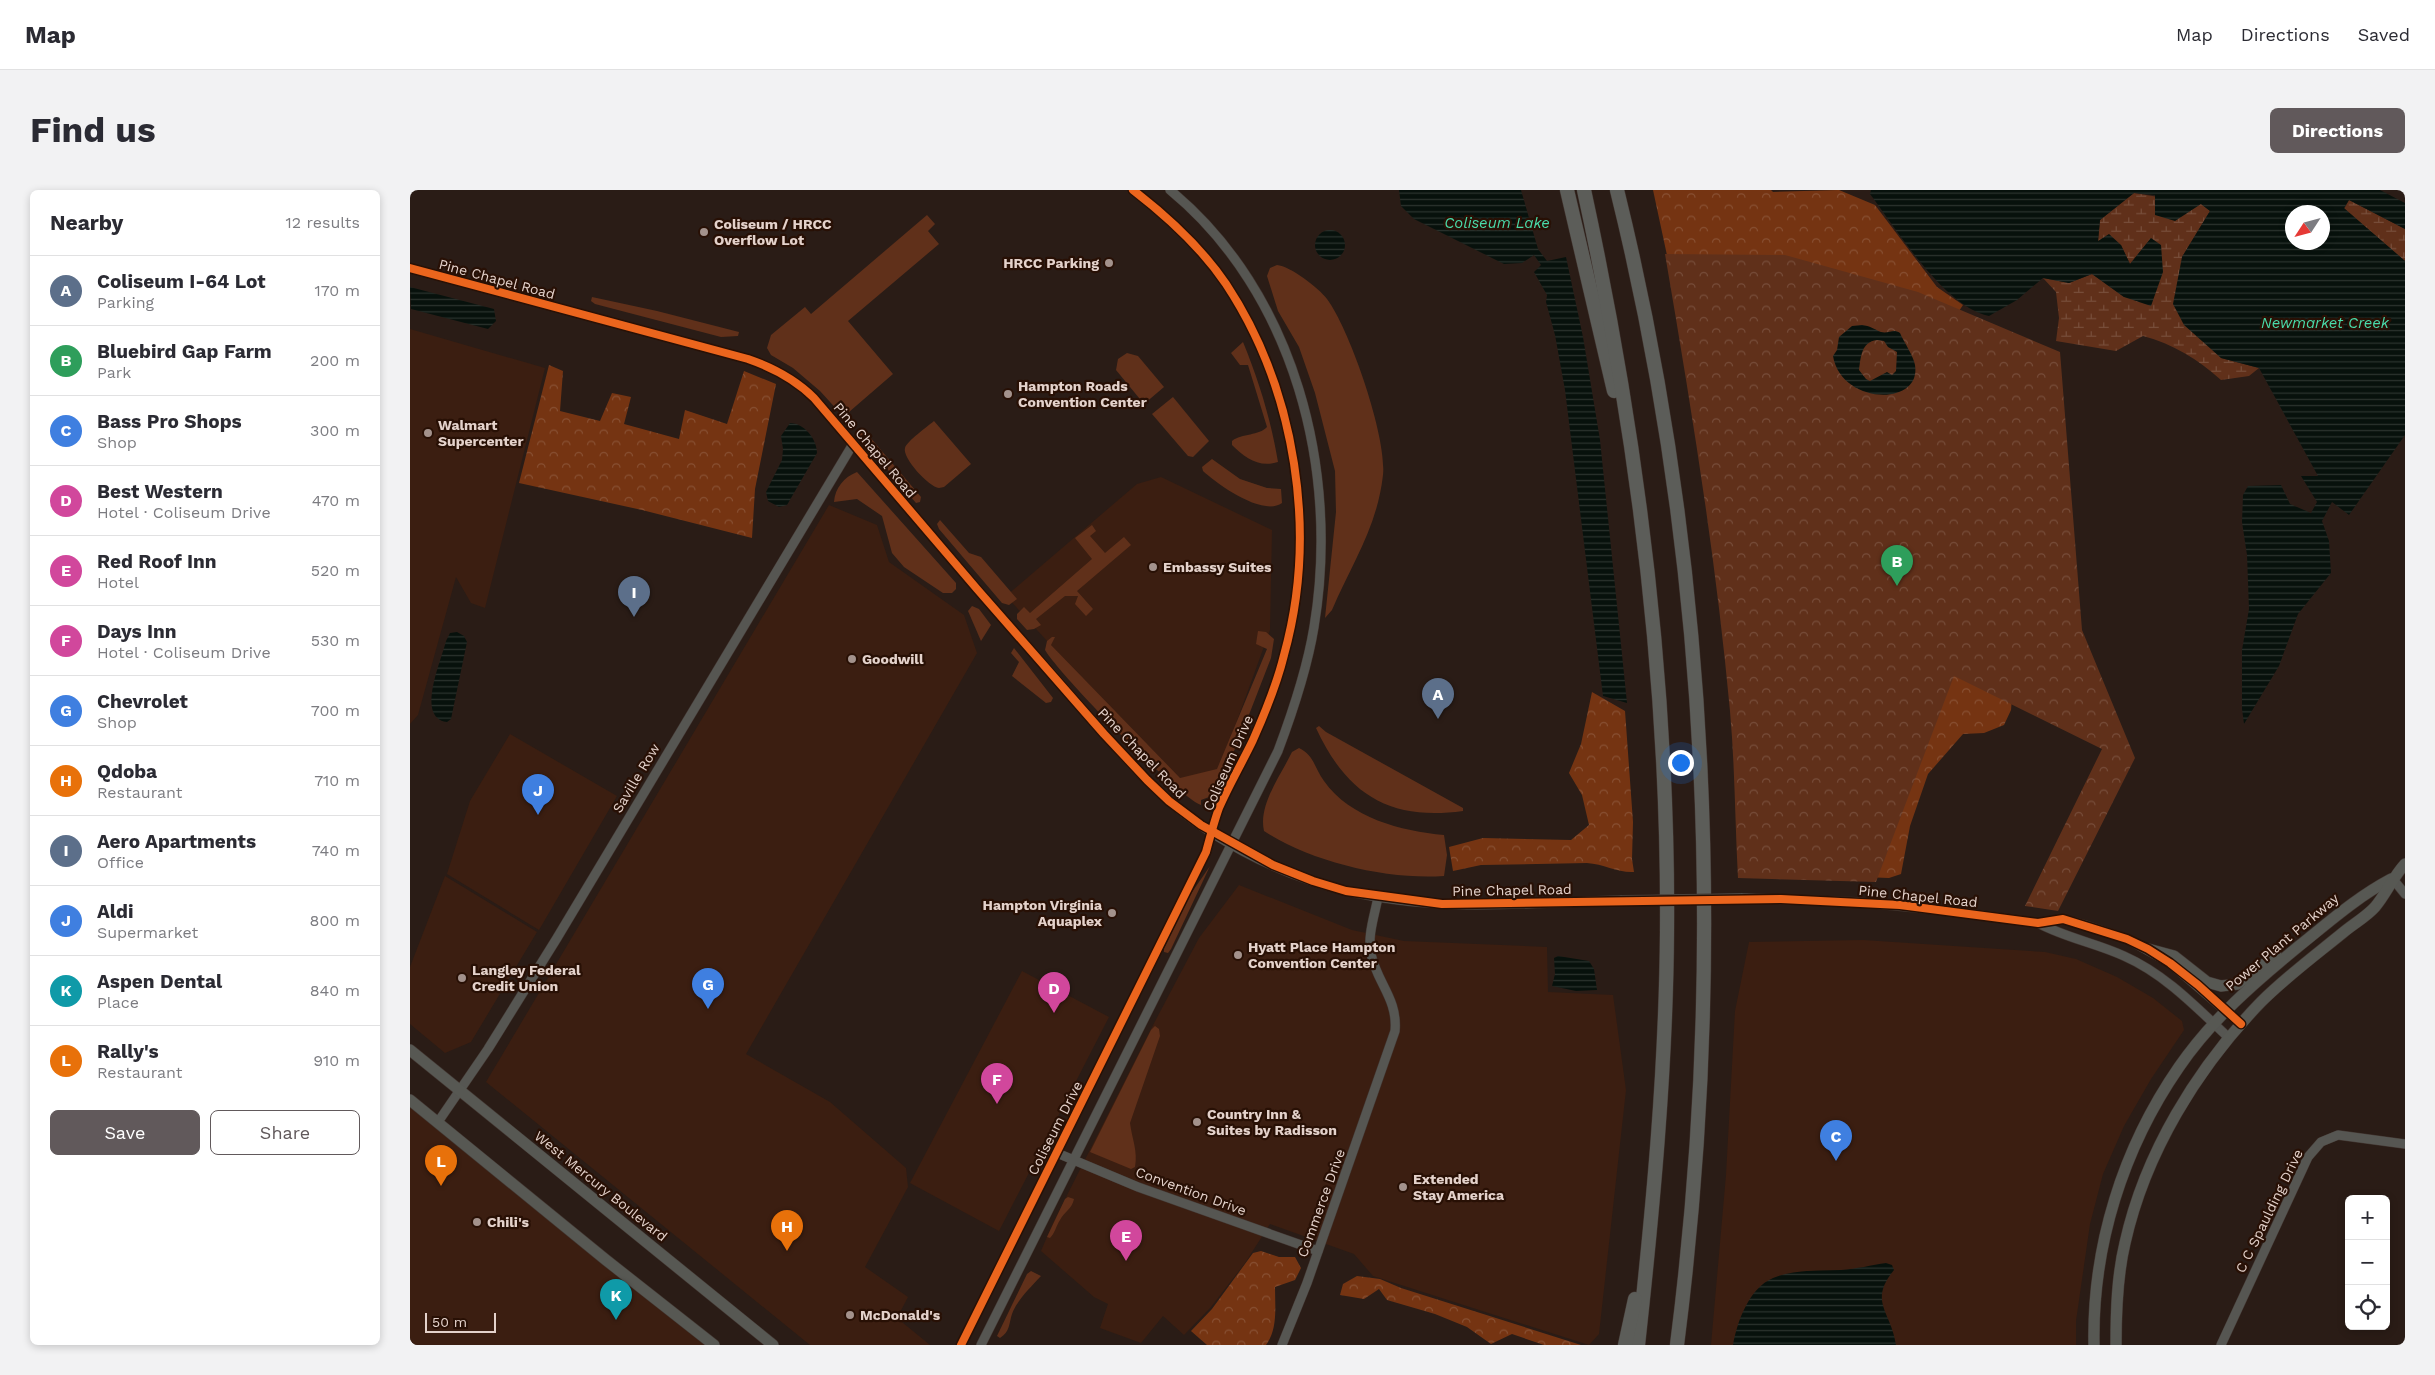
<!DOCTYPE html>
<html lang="en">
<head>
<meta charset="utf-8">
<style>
  :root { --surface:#fff; --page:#f2f2f3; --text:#2b2b33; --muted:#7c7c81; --line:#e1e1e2; --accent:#61595b }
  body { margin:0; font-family:"Work Sans",sans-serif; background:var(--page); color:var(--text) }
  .controls { position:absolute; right:15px; bottom:15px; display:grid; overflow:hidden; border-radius:8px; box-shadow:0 2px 8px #0003 }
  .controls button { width:45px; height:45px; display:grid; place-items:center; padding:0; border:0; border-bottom:1px solid var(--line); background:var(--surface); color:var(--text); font:25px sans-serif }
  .compass { position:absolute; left:1875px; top:15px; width:45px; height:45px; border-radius:50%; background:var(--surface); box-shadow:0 2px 8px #0003; rotate:234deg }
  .scale { position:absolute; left:15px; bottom:12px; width:71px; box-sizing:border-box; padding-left:5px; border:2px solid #e4d2cb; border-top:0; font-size:14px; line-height:18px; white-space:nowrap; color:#e4d2cb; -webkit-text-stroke:4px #281005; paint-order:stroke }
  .you { position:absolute; left:1270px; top:572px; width:18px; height:18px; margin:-12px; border:4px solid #fff; border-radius:50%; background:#1a73e8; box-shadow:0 0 0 8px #1a73e833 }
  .badge { display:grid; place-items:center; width:32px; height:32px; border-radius:50%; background:var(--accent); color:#fff; font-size:16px; font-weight:700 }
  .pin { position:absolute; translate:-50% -41px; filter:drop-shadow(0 1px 2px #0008) }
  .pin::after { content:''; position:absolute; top:26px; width:18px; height:15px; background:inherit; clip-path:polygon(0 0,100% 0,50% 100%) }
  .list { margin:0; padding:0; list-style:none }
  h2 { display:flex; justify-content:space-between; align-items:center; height:65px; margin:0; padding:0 20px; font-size:21px }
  h2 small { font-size:16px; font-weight:400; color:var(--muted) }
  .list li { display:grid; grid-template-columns:32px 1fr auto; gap:15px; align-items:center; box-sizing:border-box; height:70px; padding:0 20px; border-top:1px solid var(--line) }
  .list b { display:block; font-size:19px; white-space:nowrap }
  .list p { margin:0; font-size:16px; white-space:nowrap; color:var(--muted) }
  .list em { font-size:16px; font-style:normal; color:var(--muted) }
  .actions { display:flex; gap:10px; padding:15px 20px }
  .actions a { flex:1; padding:11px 0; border:1px solid var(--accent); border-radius:8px; text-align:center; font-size:18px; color:var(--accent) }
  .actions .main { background:var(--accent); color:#fff }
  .icon { flex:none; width:28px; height:28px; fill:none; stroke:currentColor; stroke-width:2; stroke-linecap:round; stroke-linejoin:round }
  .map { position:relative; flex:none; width:1995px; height:1155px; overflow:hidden; border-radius:8px }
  header { display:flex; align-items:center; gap:30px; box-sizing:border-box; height:70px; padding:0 25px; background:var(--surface); border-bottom:1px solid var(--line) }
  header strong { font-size:24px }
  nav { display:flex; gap:28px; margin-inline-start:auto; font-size:18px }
  .intro { display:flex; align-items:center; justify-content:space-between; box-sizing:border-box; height:120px; padding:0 30px }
  h1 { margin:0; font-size:35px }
  .button { padding:12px 22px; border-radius:8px; background:var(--accent); color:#fff; font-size:18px; font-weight:700 }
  main { display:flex; gap:30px; padding:0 30px }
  aside { flex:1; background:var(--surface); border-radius:8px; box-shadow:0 2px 8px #0003 }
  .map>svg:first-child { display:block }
  .built { fill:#3b1e11 }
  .green { fill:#60301a }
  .forest { fill:url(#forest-crowns) }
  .wetland { fill:url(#wetland-marsh) }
  .park { fill:url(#park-crowns) }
  .water { fill:url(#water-rules); fill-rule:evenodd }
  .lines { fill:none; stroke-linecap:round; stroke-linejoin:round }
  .minor-casing { stroke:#423631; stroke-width:10 }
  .major-casing { stroke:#423631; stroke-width:12 }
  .highway-casing { stroke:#423631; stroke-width:15 }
  .minor { stroke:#565652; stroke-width:9 }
  .major { stroke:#575853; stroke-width:11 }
  .highway { stroke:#5c5d59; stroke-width:14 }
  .minor-bridge-casing { stroke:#423631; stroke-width:10; stroke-linecap:butt }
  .minor-bridge { stroke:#565652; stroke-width:9 }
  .cycleway-casing { stroke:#281005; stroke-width:11 }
  .cycleway { stroke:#eb651d; stroke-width:8 }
  .poi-dot { fill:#a3928c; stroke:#281005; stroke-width:2 }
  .labels { text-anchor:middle; stroke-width:4.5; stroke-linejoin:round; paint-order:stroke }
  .poi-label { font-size:14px; font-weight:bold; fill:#e4d2cb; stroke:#281005; text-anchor:start }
  .street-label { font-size:14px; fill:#e4d2cb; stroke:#281005 }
  .water-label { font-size:15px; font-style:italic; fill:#49dbaa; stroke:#281005 }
</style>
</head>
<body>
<header>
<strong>Map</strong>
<nav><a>Map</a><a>Directions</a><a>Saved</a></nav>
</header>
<div class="intro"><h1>Find us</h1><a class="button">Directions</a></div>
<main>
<aside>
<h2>Nearby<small>12 results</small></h2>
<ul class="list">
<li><span class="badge" style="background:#5c6f8a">A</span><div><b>Coliseum I-64 Lot</b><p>Parking</p></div><em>170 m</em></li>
<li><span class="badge" style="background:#2e9e5b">B</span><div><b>Bluebird Gap Farm</b><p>Park</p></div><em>200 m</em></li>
<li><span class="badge" style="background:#3f7fe0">C</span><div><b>Bass Pro Shops</b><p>Shop</p></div><em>300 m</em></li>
<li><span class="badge" style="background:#d1479c">D</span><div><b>Best Western</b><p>Hotel · Coliseum Drive</p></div><em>470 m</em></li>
<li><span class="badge" style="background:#d1479c">E</span><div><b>Red Roof Inn</b><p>Hotel</p></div><em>520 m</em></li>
<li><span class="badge" style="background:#d1479c">F</span><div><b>Days Inn</b><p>Hotel · Coliseum Drive</p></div><em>530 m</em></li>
<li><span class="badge" style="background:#3f7fe0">G</span><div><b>Chevrolet</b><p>Shop</p></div><em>700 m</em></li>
<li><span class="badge" style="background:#e8710a">H</span><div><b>Qdoba</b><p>Restaurant</p></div><em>710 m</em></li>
<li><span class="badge" style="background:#5c6f8a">I</span><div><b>Aero Apartments</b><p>Office</p></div><em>740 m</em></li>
<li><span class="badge" style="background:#3f7fe0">J</span><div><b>Aldi</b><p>Supermarket</p></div><em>800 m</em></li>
<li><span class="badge" style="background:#0f9aa8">K</span><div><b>Aspen Dental</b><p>Place</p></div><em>840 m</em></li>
<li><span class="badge" style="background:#e8710a">L</span><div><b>Rally's</b><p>Restaurant</p></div><em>910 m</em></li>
</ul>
<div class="actions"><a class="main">Save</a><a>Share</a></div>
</aside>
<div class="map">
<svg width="1995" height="1155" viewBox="0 0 1995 1155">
  <defs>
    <pattern id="forest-crowns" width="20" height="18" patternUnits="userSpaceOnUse" patternTransform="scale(1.25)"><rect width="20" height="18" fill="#753412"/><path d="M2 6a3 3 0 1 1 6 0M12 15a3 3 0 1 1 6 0" fill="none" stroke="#885033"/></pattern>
    <pattern id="wetland-marsh" width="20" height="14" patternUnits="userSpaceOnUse" patternTransform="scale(1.25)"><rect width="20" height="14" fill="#60301a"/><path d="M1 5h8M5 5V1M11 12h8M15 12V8" fill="none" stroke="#774d3a"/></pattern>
    <pattern id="park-crowns" width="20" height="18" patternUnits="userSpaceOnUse" patternTransform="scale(1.25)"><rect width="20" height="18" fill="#60301a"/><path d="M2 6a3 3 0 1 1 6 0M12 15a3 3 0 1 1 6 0" fill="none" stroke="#774d3a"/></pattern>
    <pattern id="water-rules" width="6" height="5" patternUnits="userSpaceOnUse" patternTransform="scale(1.25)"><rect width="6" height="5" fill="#07110c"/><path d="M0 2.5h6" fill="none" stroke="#2b332e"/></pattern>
  </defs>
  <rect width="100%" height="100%" fill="#2a1c16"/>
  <g class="built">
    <polygon points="0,139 135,178 75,418 61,413 46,387 8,525 0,534"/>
    <polygon points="751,287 862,340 860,440 808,583 767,593 596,406 727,294"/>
    <polygon points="419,315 467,335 479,372 554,425 567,463 336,864 420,912 496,978 498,997 455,1077 498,1107 487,1128 520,1155 400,1155 76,892"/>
    <polygon points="100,544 207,606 129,740 37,684 60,611"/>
    <polygon points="35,686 127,742 61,852 35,863 0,834 0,777"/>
    <polygon points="829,695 942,740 994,751 1137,757 1138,802 1203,805 1216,900 1189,1144 1179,1155 963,1086 944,1064 860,1034 835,1073 801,1117 774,1145 753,1126 731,1153 690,1138 698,1114 684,1107 631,1061 643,1033 741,839 789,748"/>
    <polygon points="1453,750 1635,762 1666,769 1707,787 1743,808 1772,831 1774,840 1741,889 1714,936 1693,984 1680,1034 1666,1131 1666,1155 1301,1155 1316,985 1325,821 1339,752"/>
    <polygon points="612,781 699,827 589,1041 500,993"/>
    <polygon points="0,911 303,1155 0,1155"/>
  </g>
  <g class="green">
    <polygon points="517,25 525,34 518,41 529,54 438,131 483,184 439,222 431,224 410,201 383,178 361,165 357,158 361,145 395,117 401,124"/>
    <path d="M867,75C880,76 909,98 917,109C940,140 977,247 973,285C967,338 942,373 922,420L915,428L926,322L925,281L905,203L889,157L868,121L857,86L860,78Z"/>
    <polygon points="182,107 247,121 329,142 328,146 311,147 185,114 181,111"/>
    <path d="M833,152C849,191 861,230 868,272C849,278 835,268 822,255V251C832,243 849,246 857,237L838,175H830L821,163Z"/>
    <polygon points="717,163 728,166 754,197 734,214 706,180 708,169"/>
    <polygon points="763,207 799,251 783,267 778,266 742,224"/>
    <path d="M524,231L561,274L534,297L529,298C519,297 492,268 495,258C497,251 517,237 524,231Z"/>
    <polygon points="450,239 453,239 511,307 510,312 506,313 451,248 448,244"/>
    <path d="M802,269L830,289L857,298L871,299L872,313C853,327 807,294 793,281L792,277Z"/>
    <path d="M447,282L546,393V399L542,403H533L494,377L482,363L472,326L447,309L424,312C425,298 434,287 447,282Z"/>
    <polygon points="530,330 559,363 571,367 607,409 599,415 592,413 529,339 527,334"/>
    <polygon points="682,335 686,341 680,346 695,363 714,347 721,355 667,401 683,419 676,426 665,414 668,406 655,406 626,429 631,435 624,439 617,440 607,429 607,424 614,417 620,423 682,369 665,348"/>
    <polygon points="562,416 569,419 581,435 571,451 558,421"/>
    <path d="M848,441L856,442L864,449L861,468L828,553L802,604L799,607L791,610V615C768,607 649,484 635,460L637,451L642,447H645L641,455L770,588L807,579L857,459L846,454Z"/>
    <polygon points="604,458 643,508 641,512 636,513 602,486 609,472 601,463"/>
    <path d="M909,536L916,542L1053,618V621C980,631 937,605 906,538Z"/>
    <path d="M889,558C904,565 905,579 914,591C940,628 991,641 1034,645L1037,665L1034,686C977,690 901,672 854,641C848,615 871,585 882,562Z"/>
    <polygon points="800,676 761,759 758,763 754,762 754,758 780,705"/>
    <path d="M745,836L749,839L750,846L720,933C722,949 728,961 725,977L721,979L680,962L741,840Z"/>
    <path d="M658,1007L664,1009C662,1019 654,1022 650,1030C646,1036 645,1043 640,1048L637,1047L655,1009Z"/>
    <path d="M621,1081L631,1086C621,1097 607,1110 602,1124C599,1133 600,1142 590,1148L587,1146L617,1084Z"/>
  </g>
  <g class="forest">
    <polygon points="1243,0 1361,0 1363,2 1429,0 1465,15 1527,97 1553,115 1545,127 1264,98"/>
    <polygon points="139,175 153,181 150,221 190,231 202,203 221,207 214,234 269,249 275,220 317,234 334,181 366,194 345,299 342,348 232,320 109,293"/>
    <polygon points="1549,479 1602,507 1601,520 1594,535 1574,543 1553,544 1518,584 1500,636 1491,684 1479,688 1428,686 1486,545"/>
    <path d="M1182,502L1215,521L1223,632L1222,669L1224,682C1208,683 1194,674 1177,673L1071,675L1043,681L1039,657L1073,648L1161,650L1179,635L1172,605L1159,583L1171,554Z"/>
    <path d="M851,1061L869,1067H885L891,1078L885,1090L865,1097C865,1116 868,1139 856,1155H797L781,1141L802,1119L843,1063Z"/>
    <polygon points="947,1086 970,1089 991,1098 1171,1155 1134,1155 1102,1144 1081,1154 1057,1137 1025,1124 977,1110 969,1099 954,1109 930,1105 933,1094"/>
  </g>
  <g class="wetland">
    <path d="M1724,3L1791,14L1800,21L1772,67L1811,168L1849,178L1839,186L1811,190C1788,169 1763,154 1733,146L1706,161L1646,151L1649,128L1646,102L1633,88L1659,93L1682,84L1714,107L1741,48L1720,74L1711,55L1688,52L1690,30Z"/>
    <polygon points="1939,10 1995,39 1995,71 1934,19"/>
  </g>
  <path class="park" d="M1255,64L1375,65L1508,102L1650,162L1672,440L1725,568L1648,721L1615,716L1692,559L1544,486L1466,692L1328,688C1325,633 1325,577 1320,521C1306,368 1281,216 1255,64Z"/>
  <g class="water">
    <polygon points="989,0 1111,0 1128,59 1137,71 1156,67 1173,147 1190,250 1217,513 1193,506 1155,200 1145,145 1136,112 1137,105 1124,82 1131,75 1124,65 1112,73 1094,74 1004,29 991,16"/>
    <path d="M1461,0H1970L1995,13V39L1939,10L1934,18L1995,71V245L1939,325L1922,312L1912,331L1919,351L1921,383L1888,424L1869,476L1834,534L1832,519V460L1839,419L1837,365L1832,332L1833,305L1838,296L1871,295L1880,314L1901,323L1907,312L1891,286H1908L1849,178L1811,168L1774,135L1763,114L1772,67L1800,21L1791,14L1765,31L1745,25V5L1724,3L1690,30L1688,51L1699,44L1711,55L1720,74L1741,48L1751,55L1753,82L1741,116L1714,107L1682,84L1659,93L1633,88L1607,110L1579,126C1534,117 1487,40 1460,4ZM1882,22H1912V52H1882Z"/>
    <circle cx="920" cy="55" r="15"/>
    <polygon points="0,97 84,119 86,131 78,139 1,119"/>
    <path d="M1452,135C1460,136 1464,139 1471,142C1479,144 1483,138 1490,143C1494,152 1504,167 1505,175C1512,217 1431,215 1423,166L1427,160L1429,147L1442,136ZM1467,150L1474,151L1478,157L1487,162L1486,181L1482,185L1477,182L1460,191L1456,189L1449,180C1451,167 1451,152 1467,150Z"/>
    <path d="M380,233C394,233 407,249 407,263L377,315L369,317L358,311L356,302L372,270L373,259L371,246Z"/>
    <path d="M47,442L54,446L57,452L41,529L37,532C5,528 32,469 36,451L40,443Z"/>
    <polygon points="1148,766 1179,771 1184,779 1187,800 1166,801 1142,796 1145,784 1144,768"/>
    <path d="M1476,1073L1482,1075L1484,1080C1458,1112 1481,1121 1486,1155H1323C1327,1132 1339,1098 1363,1088C1384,1079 1409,1081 1431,1080C1446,1079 1462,1075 1476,1073Z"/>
  </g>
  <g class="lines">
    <g class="minor-casing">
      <g id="minor">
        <path d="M0,78L338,169C364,178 385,189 404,208C479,294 551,382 627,467C667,511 703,558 746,599C797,648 866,683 933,700C1024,723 1119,713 1212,710"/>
        <polyline points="1982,688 1995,704"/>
        <polyline points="1331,708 1446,712 1540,721 1628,733 1653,729 1675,735 1717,749 1760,773 1831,834"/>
        <path d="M1628,733C1656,748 1686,753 1714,766C1755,784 1787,818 1819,848"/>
        <polyline points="28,932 78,859 147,748 443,254"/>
        <polyline points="647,963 728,997 908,1061"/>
        <path d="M551,1155L796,662C800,647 804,632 809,618C819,595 832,573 843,550C855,523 867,494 874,465C908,343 886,200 816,94C791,57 758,27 723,0"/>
        <path d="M571,1155L868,561C883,521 897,480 904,437C930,281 885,103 760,0"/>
        <path d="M872,1155L897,1093L985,841C988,809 967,793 961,764C957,746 965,724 968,707"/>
        <polyline points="1811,1155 1898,967 1911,952 1928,945 1995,954"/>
      </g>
    </g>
    <g class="major-casing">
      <g id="major">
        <polyline points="1738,759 1764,766 1797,792 1811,796 1828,794 1866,765"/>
        <polyline points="0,860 363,1155"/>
        <polyline points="0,910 196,1070 304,1155"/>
        <path d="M1684,1155C1682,1056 1713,958 1769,877C1802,829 1845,792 1889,756C1919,732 1947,707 1981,689"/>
        <path d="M1706,1155C1706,1121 1707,1086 1715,1053C1735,963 1787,878 1851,812C1877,786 1907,764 1935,741C1945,733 1957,726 1965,717C1976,704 1983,687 1995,674"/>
      </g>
    </g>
    <g class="highway-casing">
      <g id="highway">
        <polyline points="1157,0 1204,201"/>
        <path d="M1174,0C1227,244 1259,492 1257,742C1256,880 1243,1018 1228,1155"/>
        <path d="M1207,0C1300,376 1316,772 1267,1155"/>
        <polyline points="1215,1155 1225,1109"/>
      </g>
    </g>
    <use href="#minor" class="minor"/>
    <use href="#major" class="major"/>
    <use href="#highway" class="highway"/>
    <g class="minor-bridge-casing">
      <polyline id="minor-bridge" points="1212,710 1331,708"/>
    </g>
    <use href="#minor-bridge" class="minor-bridge"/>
    <g class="cycleway-casing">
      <g id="cycleway">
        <path d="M0,78L338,169C364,178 385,189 404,208L567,399L694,544L737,590L759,611L791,635L863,675L903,691L936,701L1032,714L1371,709L1490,715L1628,733L1653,729L1717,749L1738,759L1760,773L1788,795L1831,834"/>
        <path d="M551,1155L796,662C800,647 804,632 809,618C819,595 832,573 843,550C855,523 867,494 874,465C908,343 886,200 816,94C791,57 758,27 723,0"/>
      </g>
    </g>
    <use href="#cycleway" class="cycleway"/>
  </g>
  <g class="poi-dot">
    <circle cx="294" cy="42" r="5"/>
    <circle cx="699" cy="73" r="5"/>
    <circle cx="598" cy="204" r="5"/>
    <circle cx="18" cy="243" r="5"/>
    <circle cx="743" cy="377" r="5"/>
    <circle cx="442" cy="469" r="5"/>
    <circle cx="702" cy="723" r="5"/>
    <circle cx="828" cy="765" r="5"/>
    <circle cx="52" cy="788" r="5"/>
    <circle cx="787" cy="932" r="5"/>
    <circle cx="993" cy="997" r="5"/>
    <circle cx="67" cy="1032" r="5"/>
    <circle cx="440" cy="1125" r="5"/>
  </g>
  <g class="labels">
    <g class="poi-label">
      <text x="304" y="39">Coliseum / HRCC<tspan x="304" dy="16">Overflow Lot</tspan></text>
      <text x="689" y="78" text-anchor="end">HRCC Parking</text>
      <text x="608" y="201">Hampton Roads<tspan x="608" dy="16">Convention Center</tspan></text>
      <text x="28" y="240">Walmart<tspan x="28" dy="16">Supercenter</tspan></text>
      <text x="753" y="382">Embassy Suites</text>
      <text x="452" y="474">Goodwill</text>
      <text x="692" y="720" text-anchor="end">Hampton Virginia<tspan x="692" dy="16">Aquaplex</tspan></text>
      <text x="838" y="762">Hyatt Place Hampton<tspan x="838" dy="16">Convention Center</tspan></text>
      <text x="62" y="785">Langley Federal<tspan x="62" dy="16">Credit Union</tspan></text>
      <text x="797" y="929">Country Inn &amp;<tspan x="797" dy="16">Suites by Radisson</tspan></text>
      <text x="1003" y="994">Extended<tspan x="1003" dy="16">Stay America</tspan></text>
      <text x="77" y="1037">Chili's</text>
      <text x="450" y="1130">McDonald's</text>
    </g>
    <g class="street-label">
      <text transform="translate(87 89) rotate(15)" y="5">Pine Chapel Road</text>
      <text transform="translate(465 260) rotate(50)" y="5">Pine Chapel Road</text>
      <text transform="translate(732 563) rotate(46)" y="5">Pine Chapel Road</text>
      <text transform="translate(818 573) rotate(-66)" y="5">Coliseum Drive</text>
      <text transform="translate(226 588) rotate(-59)" y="5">Saville Row</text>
      <text transform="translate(1102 700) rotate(-1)" y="5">Pine Chapel Road</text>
      <text transform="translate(1508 706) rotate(6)" y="5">Pine Chapel Road</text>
      <text transform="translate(1872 752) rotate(-40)" y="5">Power Plant Parkway</text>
      <text transform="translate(645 938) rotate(-63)" y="5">Coliseum Drive</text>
      <text transform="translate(191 996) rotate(39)" y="5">West Mercury Boulevard</text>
      <text transform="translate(781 1001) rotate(20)" y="5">Convention Drive</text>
      <text transform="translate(911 1013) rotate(-70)" y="5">Commerce Drive</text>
      <text transform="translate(1859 1021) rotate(-64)" y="5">C C Spaulding Drive</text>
    </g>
    <g class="water-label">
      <text x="1087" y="38">Coliseum Lake</text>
      <text x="1915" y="138">Newmarket Creek</text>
    </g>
  </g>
</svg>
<div class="controls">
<button>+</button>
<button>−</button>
<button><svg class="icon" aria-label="locate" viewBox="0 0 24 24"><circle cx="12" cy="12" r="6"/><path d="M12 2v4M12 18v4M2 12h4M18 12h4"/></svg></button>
</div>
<svg class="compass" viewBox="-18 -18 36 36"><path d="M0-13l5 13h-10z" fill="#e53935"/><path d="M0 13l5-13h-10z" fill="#7c7c81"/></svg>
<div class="scale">50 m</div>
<div class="you"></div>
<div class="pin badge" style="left:1028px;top:529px;background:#5c6f8a">A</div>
<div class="pin badge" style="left:1487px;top:396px;background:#2e9e5b">B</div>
<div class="pin badge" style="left:1426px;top:971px;background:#3f7fe0">C</div>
<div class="pin badge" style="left:644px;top:823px;background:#d1479c">D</div>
<div class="pin badge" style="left:716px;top:1071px;background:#d1479c">E</div>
<div class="pin badge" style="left:587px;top:914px;background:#d1479c">F</div>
<div class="pin badge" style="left:298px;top:819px;background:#3f7fe0">G</div>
<div class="pin badge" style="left:377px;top:1061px;background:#e8710a">H</div>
<div class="pin badge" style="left:224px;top:427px;background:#5c6f8a">I</div>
<div class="pin badge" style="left:128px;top:625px;background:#3f7fe0">J</div>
<div class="pin badge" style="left:206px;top:1130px;background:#0f9aa8">K</div>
<div class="pin badge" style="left:31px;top:996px;background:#e8710a">L</div>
</div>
</main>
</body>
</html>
